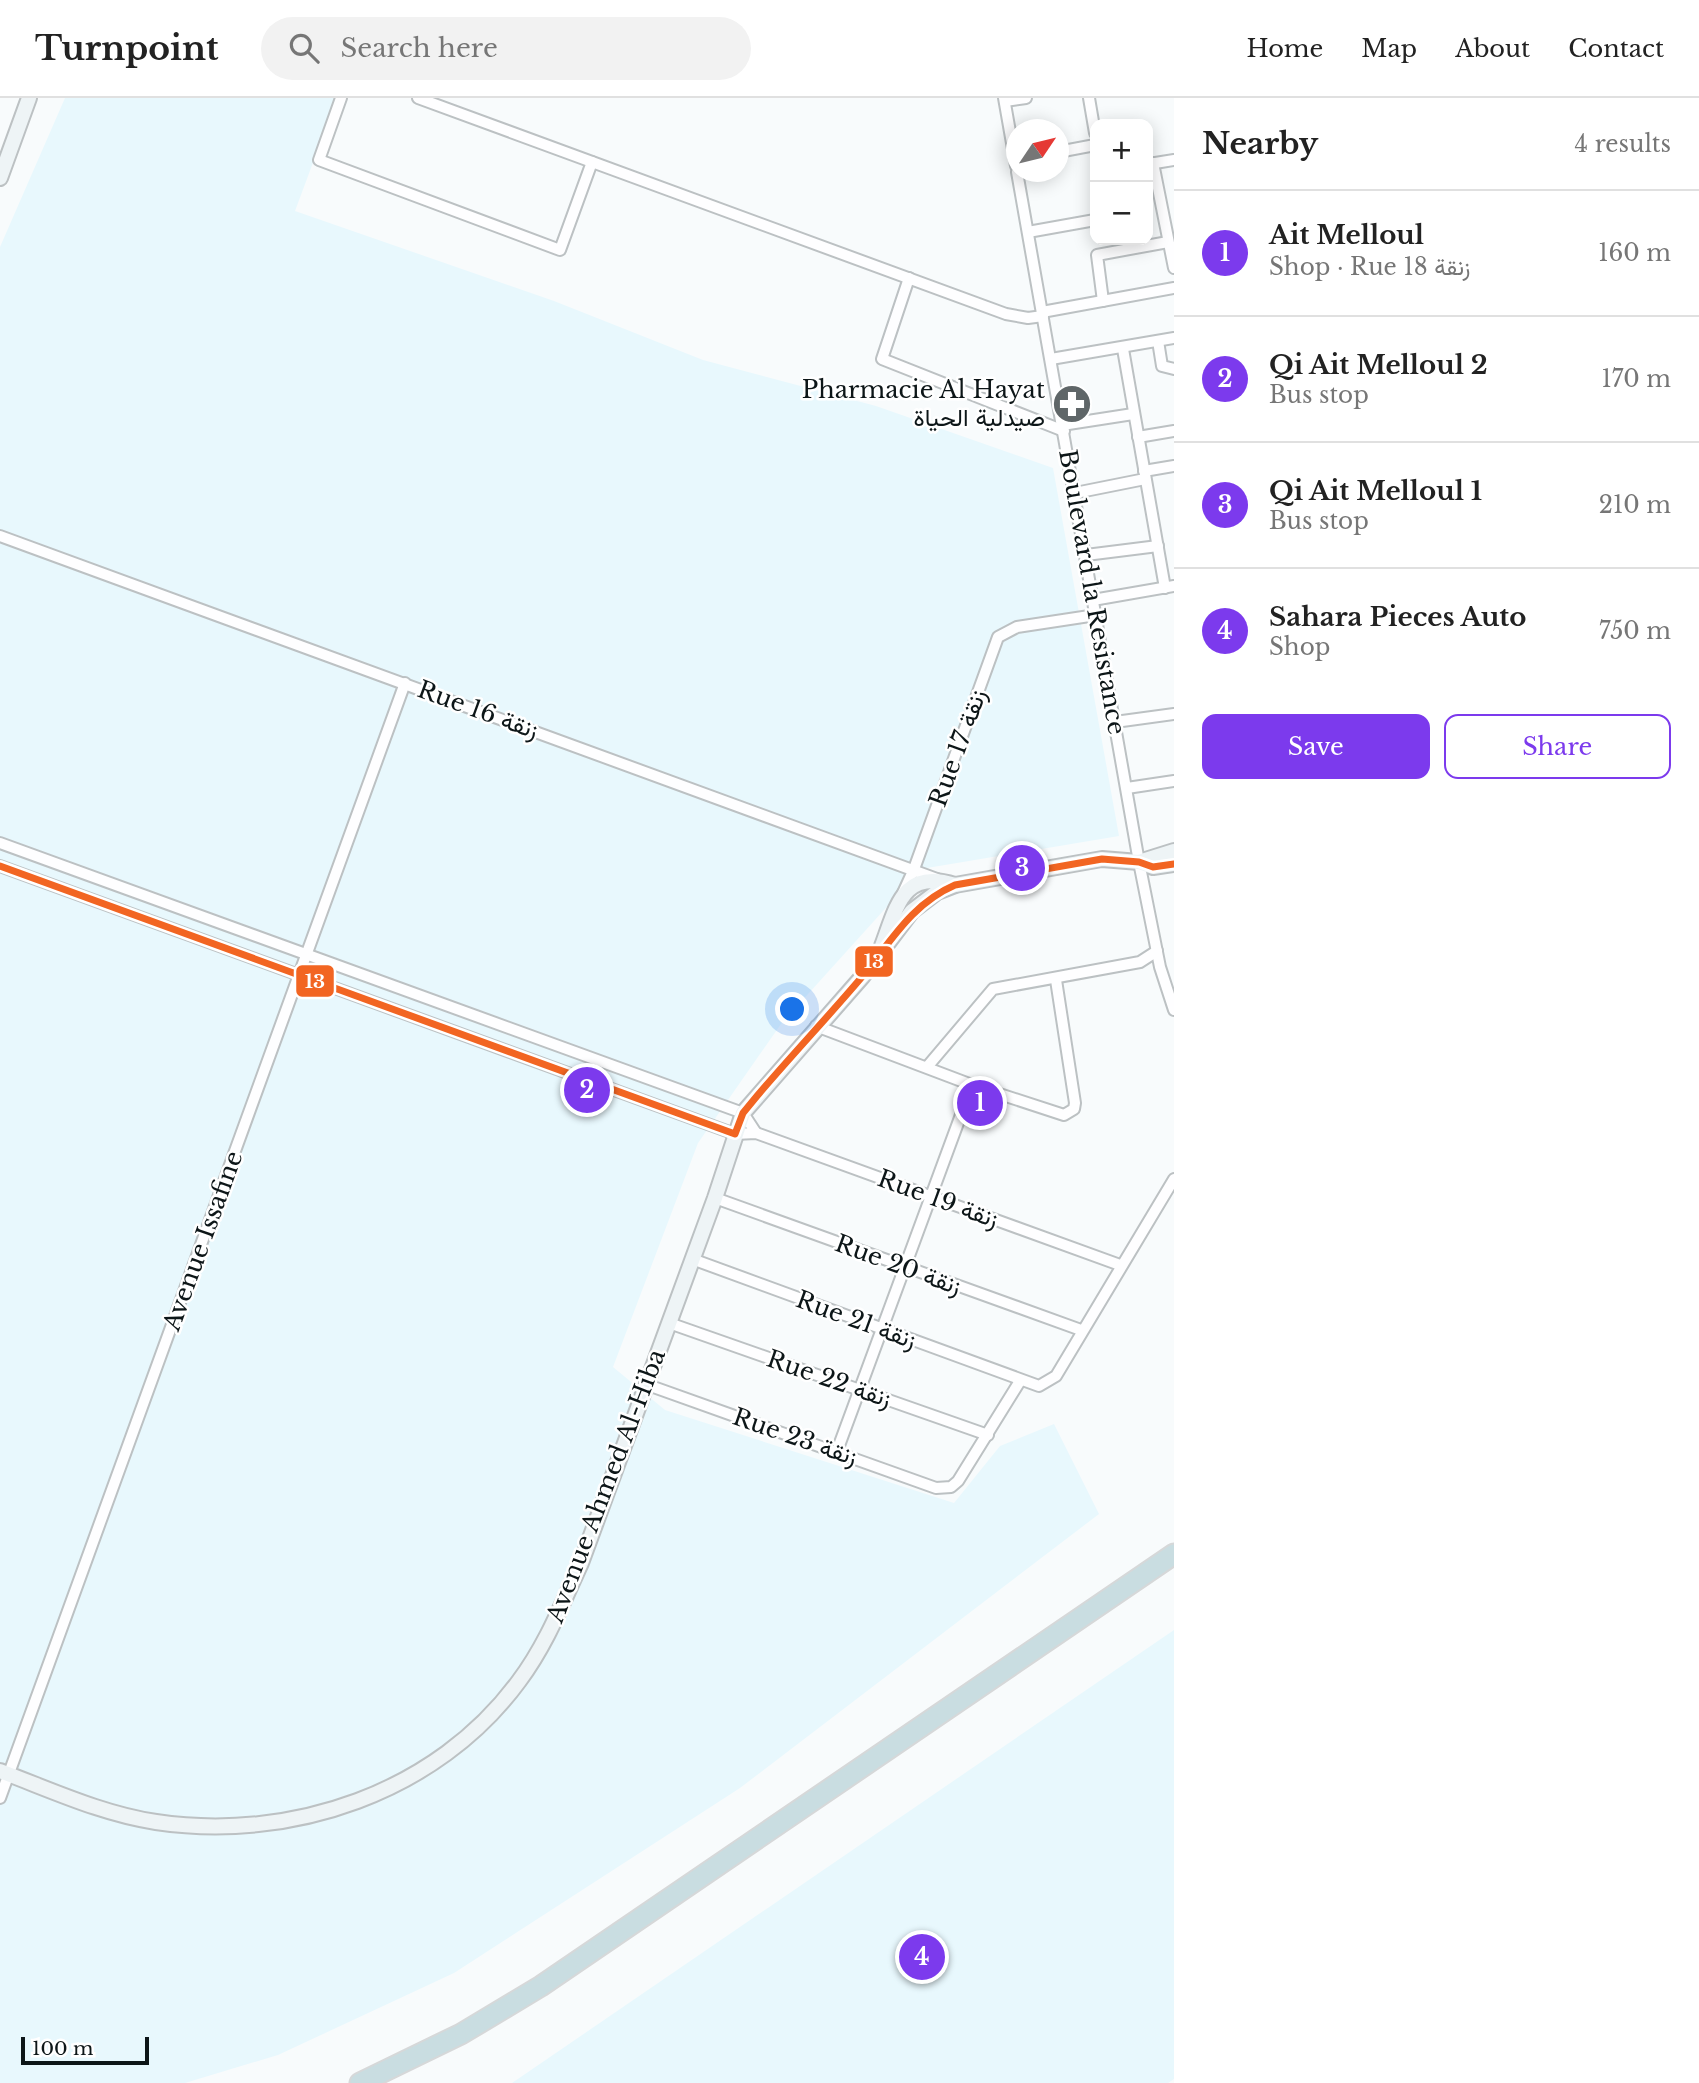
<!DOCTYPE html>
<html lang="en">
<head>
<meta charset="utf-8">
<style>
  :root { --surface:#fff; --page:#f2f2f2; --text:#222; --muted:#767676; --line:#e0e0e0; --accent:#7c3aed }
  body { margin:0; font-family:"Libre Baskerville",Vazirmatn,serif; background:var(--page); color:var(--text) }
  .controls { position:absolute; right:21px; top:21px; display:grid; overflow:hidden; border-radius:14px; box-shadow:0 4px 18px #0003 }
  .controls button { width:63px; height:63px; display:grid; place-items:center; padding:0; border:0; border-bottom:2px solid var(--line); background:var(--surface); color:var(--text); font:35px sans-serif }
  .compass { position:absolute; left:1006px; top:21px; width:63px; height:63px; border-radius:50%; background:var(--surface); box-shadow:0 4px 18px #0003; rotate:55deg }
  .scale { position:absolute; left:21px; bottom:18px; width:128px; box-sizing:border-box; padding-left:7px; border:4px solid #0d1618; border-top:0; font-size:19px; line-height:24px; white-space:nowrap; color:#0d1618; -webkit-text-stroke:5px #fff; paint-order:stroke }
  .you { position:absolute; left:793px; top:912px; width:24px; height:24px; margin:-18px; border:5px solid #fff; border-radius:50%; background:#1a73e8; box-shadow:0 0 0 10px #1a73e833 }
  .badge { display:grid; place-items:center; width:46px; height:46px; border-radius:50%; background:var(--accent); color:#fff; font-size:23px; font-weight:700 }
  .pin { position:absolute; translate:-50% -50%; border:4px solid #fff; box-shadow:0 2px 7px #0006 }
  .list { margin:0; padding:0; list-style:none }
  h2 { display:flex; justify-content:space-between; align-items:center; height:91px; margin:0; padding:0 28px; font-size:30px }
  h2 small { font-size:23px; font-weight:400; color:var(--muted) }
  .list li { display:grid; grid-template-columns:46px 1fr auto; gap:21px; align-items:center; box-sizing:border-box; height:126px; padding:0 28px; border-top:2px solid var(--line) }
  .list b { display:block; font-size:26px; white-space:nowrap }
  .list p { margin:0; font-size:23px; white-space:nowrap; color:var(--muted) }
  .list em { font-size:23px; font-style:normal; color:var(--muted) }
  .actions { display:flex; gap:14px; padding:21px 28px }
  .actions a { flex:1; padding:16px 0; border:2px solid var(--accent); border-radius:14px; text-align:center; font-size:24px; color:var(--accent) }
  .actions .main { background:var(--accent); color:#fff }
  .icon { flex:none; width:38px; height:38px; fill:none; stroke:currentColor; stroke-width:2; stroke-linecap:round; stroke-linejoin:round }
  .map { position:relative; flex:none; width:1174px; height:1985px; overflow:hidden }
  header { display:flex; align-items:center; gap:42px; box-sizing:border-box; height:98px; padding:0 35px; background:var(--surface); border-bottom:2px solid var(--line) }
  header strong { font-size:33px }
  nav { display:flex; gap:38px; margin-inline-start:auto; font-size:24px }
  .search { width:490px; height:63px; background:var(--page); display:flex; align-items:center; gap:18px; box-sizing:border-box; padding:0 24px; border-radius:38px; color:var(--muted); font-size:26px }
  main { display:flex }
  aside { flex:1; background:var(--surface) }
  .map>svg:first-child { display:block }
  .built { fill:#e8f8fd }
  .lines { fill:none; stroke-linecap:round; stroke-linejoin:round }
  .street-casing { stroke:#bcc1c3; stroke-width:14 }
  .secondary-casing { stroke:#bcc1c3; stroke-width:18 }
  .highway-casing { stroke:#d6d8d9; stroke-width:23 }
  .street { stroke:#fefeff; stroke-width:10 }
  .secondary { stroke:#eef4f6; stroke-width:14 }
  .highway { stroke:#c9dde1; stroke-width:19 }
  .bus-1-casing { stroke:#fff; stroke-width:12 }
  .bus-1 { stroke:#f26522; stroke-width:7 }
  .labels { text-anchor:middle; stroke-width:5; stroke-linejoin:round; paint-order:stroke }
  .poi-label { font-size:24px; fill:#0d1618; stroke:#fff; text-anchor:end }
  .street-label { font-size:24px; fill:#0d1618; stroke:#fff }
  .line-badge { stroke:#fff; stroke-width:2.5 }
  .badge-label { font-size:19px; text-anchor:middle; font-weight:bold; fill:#fff }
</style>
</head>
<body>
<header>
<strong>Turnpoint</strong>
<div class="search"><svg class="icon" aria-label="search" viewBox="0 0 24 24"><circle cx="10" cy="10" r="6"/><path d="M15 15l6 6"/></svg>Search here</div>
<nav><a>Home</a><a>Map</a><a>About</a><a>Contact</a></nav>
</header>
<main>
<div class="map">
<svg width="1174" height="1985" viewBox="0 0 1174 1985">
  <rect width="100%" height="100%" fill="#f8fbfc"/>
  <g class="built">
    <polygon points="65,0 337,0 295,113 554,203 703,262 876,308 1053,370 1119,738 921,771 781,926 698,1045 613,1269 665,1312 954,1405 1000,1348 1054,1326 1099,1416 740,1690 454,1875 278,1957 185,1985 0,1985 0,149"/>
    <polygon points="1174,1532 1174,1981 1168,1985 512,1985"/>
  </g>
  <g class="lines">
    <g class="street-casing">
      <g id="street">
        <polyline points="341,0 319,62 560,152 592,64"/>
        <polyline points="418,0 1006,216 1028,220 1043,218"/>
        <polyline points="1004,0 1016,68"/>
        <polyline points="1089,0 1095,35"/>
        <polyline points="1005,3 1026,0"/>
        <polyline points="1058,54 1095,47"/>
        <polyline points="1153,65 1174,170"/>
        <polyline points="1149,66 1174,62"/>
        <polyline points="1017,74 1139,764 1160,869 1174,912"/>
        <polyline points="1028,134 1095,122"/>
        <polyline points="909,180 882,261 1064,333"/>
        <polyline points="1103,203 1097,157 1168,144"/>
        <polyline points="1042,214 1174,190"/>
        <polyline points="1158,243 1162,268 1174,271"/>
        <polyline points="1123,251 1165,490"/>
        <polyline points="1051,261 1174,240"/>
        <polyline points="1062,327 1133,316"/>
        <polyline points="1138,339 1174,333"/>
        <polyline points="1144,373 1174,368"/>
        <polyline points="1075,395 1145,381"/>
        <polyline points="0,438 937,781"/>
        <polyline points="1086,457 1158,448"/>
        <polyline points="1093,502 1174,488"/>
        <polyline points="1115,624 1174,616"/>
        <polyline points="1127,690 1174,683"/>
        <polyline points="0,745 743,1015 756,1035"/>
        <polyline points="0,768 735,1036 756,1035 1120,1167"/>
        <polyline points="903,795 914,771 998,539 1017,529 1096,517"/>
        <polyline points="816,928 972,987 1064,1017 1074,1011 1075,1005 1056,882"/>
        <polyline points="927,969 993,891 1140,864 1157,853"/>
        <polyline points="715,1100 1081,1232"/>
        <polyline points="692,1161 1039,1288 1056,1278 1174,1081"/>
        <polyline points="669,1225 988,1337"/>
        <polyline points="645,1286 936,1390 951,1389 958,1383 1020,1283"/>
        <polyline points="837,1353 972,987"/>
        <polyline points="0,1700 405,585"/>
      </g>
    </g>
    <g class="secondary-casing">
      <g id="secondary">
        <polyline points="0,80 29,0"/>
        <polyline points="1139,764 1174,753"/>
        <path d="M882,848C897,808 903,770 955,787"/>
        <path d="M0,1673C51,1692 102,1716 156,1724C291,1744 437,1695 519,1583C546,1547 562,1506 581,1465L715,1100L743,1015L862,879L912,813L937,794L955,787L1102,761L1139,764L1153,769L1174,766"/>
      </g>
    </g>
    <g class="highway-casing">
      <polyline id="highway" points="360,1985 461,1936 541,1888 1174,1456"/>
    </g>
    <use href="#street" class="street"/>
    <use href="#secondary" class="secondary"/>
    <use href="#highway" class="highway"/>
    <g class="bus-1-casing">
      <path id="bus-1" d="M0,768L735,1036L743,1015L757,998C791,958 827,920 861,880C890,845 911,806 955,787L1102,761L1139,764L1153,769L1174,766"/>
    </g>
    <use href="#bus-1" class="bus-1"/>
  </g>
  <defs>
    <g id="pharmacy-disc" transform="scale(2.0125)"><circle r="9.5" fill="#5f6668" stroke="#fff"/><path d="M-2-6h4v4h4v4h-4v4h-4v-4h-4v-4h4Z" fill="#fff"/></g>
  </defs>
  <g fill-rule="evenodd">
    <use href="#pharmacy-disc" x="1072" y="306"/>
  </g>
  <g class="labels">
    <g class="poi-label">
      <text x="1045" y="300">Pharmacie Al Hayat<tspan x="1045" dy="28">صيدلية الحياة</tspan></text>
    </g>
    <g class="street-label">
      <text transform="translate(1092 494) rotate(80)" y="8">Boulevard la Resistance</text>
      <text transform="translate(478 612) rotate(20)" y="8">Rue 16 زنقة</text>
      <text transform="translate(958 650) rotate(-70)" y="8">Rue 17 زنقة</text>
      <text transform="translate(938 1101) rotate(20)" y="8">Rue 19 زنقة</text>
      <text transform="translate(203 1143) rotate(-70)" y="8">Avenue Issafine</text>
      <text transform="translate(898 1167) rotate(20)" y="8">Rue 20 زنقة</text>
      <text transform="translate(856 1222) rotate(20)" y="8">Rue 21 زنقة</text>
      <text transform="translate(829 1281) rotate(19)" y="8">Rue 22 زنقة</text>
      <text transform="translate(795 1339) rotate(19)" y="8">Rue 23 زنقة</text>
      <text transform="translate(606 1388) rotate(-69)" y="8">Avenue Ahmed Al-Hiba</text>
    </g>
  </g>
  <g class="line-badge">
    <rect x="854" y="847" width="40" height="33" rx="7" fill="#f26522"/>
    <rect x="295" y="866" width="40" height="34" rx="7" fill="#f26522"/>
  </g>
  <g class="badge-label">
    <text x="874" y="870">13</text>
    <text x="315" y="890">13</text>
  </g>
</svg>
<div class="controls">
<button>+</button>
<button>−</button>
</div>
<svg class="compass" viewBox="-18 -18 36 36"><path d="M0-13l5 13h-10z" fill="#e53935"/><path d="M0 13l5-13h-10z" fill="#767676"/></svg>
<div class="scale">100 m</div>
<div class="you"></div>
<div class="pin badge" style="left:980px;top:1005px">1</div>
<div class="pin badge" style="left:587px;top:992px">2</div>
<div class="pin badge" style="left:1022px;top:770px">3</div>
<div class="pin badge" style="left:922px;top:1859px">4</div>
</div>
<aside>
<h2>Nearby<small>4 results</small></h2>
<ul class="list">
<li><span class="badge">1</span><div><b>Ait Melloul</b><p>Shop · Rue 18 زنقة</p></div><em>160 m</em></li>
<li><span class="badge">2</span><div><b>Qi Ait Melloul 2</b><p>Bus stop</p></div><em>170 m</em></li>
<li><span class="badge">3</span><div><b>Qi Ait Melloul 1</b><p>Bus stop</p></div><em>210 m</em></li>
<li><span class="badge">4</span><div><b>Sahara Pieces Auto</b><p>Shop</p></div><em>750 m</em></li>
</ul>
<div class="actions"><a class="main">Save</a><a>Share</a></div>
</aside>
</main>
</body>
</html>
